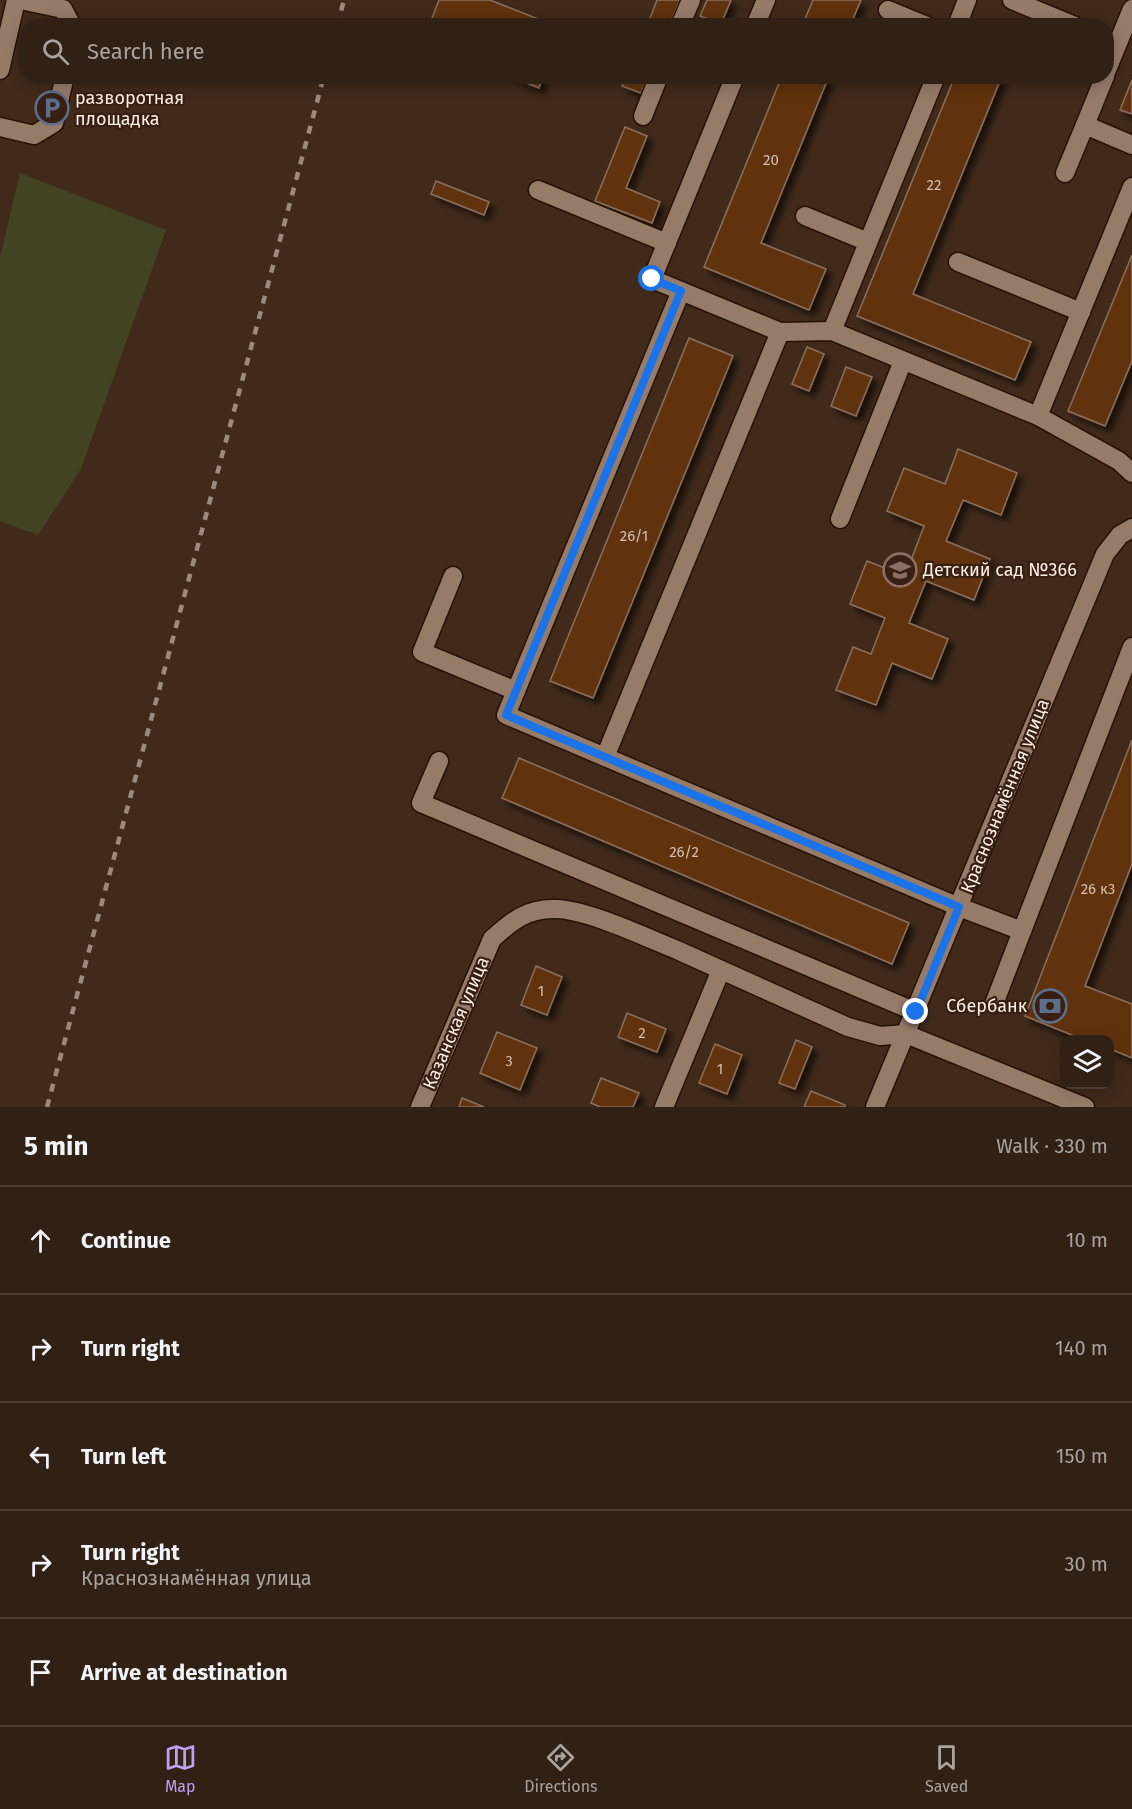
<!DOCTYPE html>
<html lang="en">
<head>
<meta charset="utf-8">
<style>
  :root { --surface:#312014; --page:#39281d; --text:#f1f3f6; --muted:#a8a3a0; --line:#4c3e34; --accent:#bca0f2 }
  body { margin:0; font-family:"Fira Sans",sans-serif; background:var(--page); color:var(--text) }
  .controls { position:absolute; right:18px; bottom:18px; display:grid; overflow:hidden; border-radius:12px; box-shadow:0 3px 15px #0003 }
  .controls button { width:54px; height:54px; display:grid; place-items:center; padding:0; border:0; border-bottom:2px solid var(--line); background:var(--surface); color:var(--text); font:30px sans-serif }
  .stop { position:absolute; width:18px; height:18px; margin:-14px; border:4px solid #1a73e8; border-radius:50%; background:#fff }
  .stop.end { background:#1a73e8; border-color:#fff; box-shadow:0 2px 6px #0008 }
  .list { margin:0; padding:0; list-style:none }
  h2 { display:flex; justify-content:space-between; align-items:center; height:78px; margin:0; padding:0 24px; font-size:26px }
  h2 small { font-size:20px; font-weight:400; color:var(--muted) }
  .list li { display:grid; grid-template-columns:39px 1fr auto; gap:18px; align-items:center; box-sizing:border-box; height:108px; padding:0 24px; border-top:2px solid var(--line) }
  .list b { display:block; font-size:22px; white-space:nowrap }
  .list p { margin:0; font-size:20px; white-space:nowrap; color:var(--muted) }
  .list em { font-size:20px; font-style:normal; color:var(--muted) }
  .icon { flex:none; width:33px; height:33px; fill:none; stroke:currentColor; stroke-width:2; stroke-linecap:round; stroke-linejoin:round }
  .map { position:relative; flex:none; width:1132px; height:1107px; overflow:hidden }
  .search { position:absolute; background:var(--surface); box-shadow:0 3px 15px #0003; left:18px; right:18px; top:18px; height:66px; display:flex; align-items:center; gap:15px; box-sizing:border-box; padding:0 21px; border-radius:24px; color:var(--muted); font-size:22px }
  .sheet { height:618px; background:var(--surface) }
  nav { display:flex; justify-content:space-around; align-items:center; box-sizing:border-box; height:84px; border-top:2px solid var(--line); background:var(--surface); font-size:16px; color:var(--muted) }
  nav a { display:grid; justify-items:center; gap:3px }
  nav .on { color:var(--accent) }
  .map>svg:first-child { display:block }
  .green { fill:#414322 }
  .building { fill:#613311; stroke:#8a6f5d; stroke-width:1.5; filter:url(#shadow) }
  .lines { fill:none; stroke-linecap:round; stroke-linejoin:round }
  .minor-casing { stroke:#271204; stroke-width:21 }
  .minor { stroke:#977b69; stroke-width:18 }
  .rail { stroke:#9e8a7d; stroke-width:4.5; stroke-dasharray:8 8; stroke-linecap:butt }
  .route { stroke:#1a73e8; stroke-width:8 }
  .labels { text-anchor:middle; stroke-width:4.5; stroke-linejoin:round; paint-order:stroke }
  .number-label { font-size:15px; fill:#d5beae }
  .poi-label { font-size:18px; fill:#fcece2; stroke:#372011; text-anchor:start }
  .street-label { font-size:18px; fill:#fcece2; stroke:#372011 }
</style>
</head>
<body>
<div class="map">
<svg width="1132" height="1107" viewBox="0 0 1132 1107">
  <defs>
    <filter id="shadow"><feDropShadow dx="5.5" dy="5.5" stdDeviation="3" flood-color="#0009"/></filter>
  </defs>
  <rect width="100%" height="100%" fill="#412a1a"/>
  <polygon class="green" points="20,173 166,230 81,469 38,535 0,521 0,257"/>
  <g class="building">
    <polygon points="439,0 490,0 556,26 429,26"/>
    <polygon points="657,0 680,0 669,26 647,26"/>
    <polygon points="707,0 731,0 721,24 700,16"/>
    <polygon points="813,0 861,0 850,26 802,26"/>
    <polygon points="509,76 543,76 539,88"/>
    <polygon points="626,76 648,76 641,93 622,86"/>
    <polygon points="782,76 829,76 761,243 826,269 809,310 704,267"/>
    <polygon points="955,76 1002,76 913,294 1031,342 1015,380 857,316"/>
    <polygon points="1132,80 1132,114 1120,110"/>
    <polygon points="625,127 647,136 626,188 660,202 652,223 595,201"/>
    <polygon points="436,181 489,202 484,215 431,194"/>
    <polygon points="1132,255 1132,361 1105,426 1068,411"/>
    <polygon points="689,338 733,356 593,698 550,681"/>
    <polygon points="807,347 824,354 809,391 792,384"/>
    <polygon points="846,367 872,377 856,416 831,406"/>
    <polygon points="958,449 1017,473 1001,515 963,500 946,541 990,559 974,600 926,581 909,623 948,639 932,679 892,663 876,705 836,690 853,647 871,654 885,618 850,604 867,561 905,576 924,526 887,511 904,468 945,484"/>
    <polygon points="1132,740 1132,864 1085,986 1132,1004 1132,1058 1110,1049 1110,1040 1084,1040 1025,1016"/>
    <polygon points="519,758 909,923 892,964 502,798"/>
    <polygon points="536,966 562,977 547,1015 521,1005"/>
    <polygon points="627,1013 666,1029 657,1052 618,1037"/>
    <polygon points="497,1032 537,1048 520,1090 480,1073"/>
    <polygon points="796,1040 812,1047 795,1089 779,1083"/>
    <polygon points="715,1044 742,1055 727,1094 699,1083"/>
    <polygon points="601,1078 639,1093 633,1107 600,1107 591,1103"/>
    <polygon points="811,1091 845,1105 845,1107 804,1107"/>
    <polygon points="462,1098 484,1107 459,1107"/>
  </g>
  <g class="lines">
    <g class="minor-casing">
      <g id="minor">
        <polyline points="20,0 63,9 72,26"/>
        <polyline points="1012,0 1075,26"/>
        <polyline points="888,10 927,26"/>
        <polyline points="680,26 691,0"/>
        <polyline points="755,26 766,0"/>
        <polyline points="957,26 967,0"/>
        <polyline points="0,70 16,0"/>
        <polyline points="1106,72 1132,9"/>
        <polyline points="735,76 652,279 780,332 832,331 1038,416 1119,461 1132,473"/>
        <polyline points="1105,76 1085,125 1132,145"/>
        <polyline points="643,116 659,76"/>
        <polyline points="0,127 34,135 54,123 65,76"/>
        <polyline points="1065,173 1085,125"/>
        <polyline points="538,190 667,243"/>
        <polyline points="805,216 868,242"/>
        <polyline points="958,262 1081,312"/>
        <polyline points="681,291 506,715 959,907 1022,931 1132,647"/>
        <polyline points="832,331 936,76"/>
        <polyline points="1038,416 1132,187"/>
        <polyline points="840,519 903,361"/>
        <polyline points="453,576 422,652 516,691"/>
        <polyline points="605,757 780,332"/>
        <polyline points="439,761 421,803 916,1012"/>
        <polyline points="994,1004 1022,931"/>
        <path d="M420,1107L492,939C512,921 527,908 556,909C589,910 645,937 677,950C734,976 791,1001 848,1027L880,1036L906,1034L1085,1107"/>
        <polyline points="664,1107 721,970"/>
        <polyline points="875,1107 1105,554 1120,535 1132,528"/>
      </g>
    </g>
    <use href="#minor" class="minor"/>
    <g class="rail">
      <polyline points="337,26 344,0"/>
      <polyline points="47,1107 324,76"/>
    </g>
  </g>
  <g class="lines">
    <polyline class="route" points="652,279 681,291 506,715 959,907 916,1012"/>
  </g>
  <defs>
    <g id="parking-ring" transform="scale(1.725)"><circle r="9.5" fill="#372011" stroke="#5c6f8a" stroke-width="1.5"/><path d="M-3.5-5.5H1a3.5 3.5 0 0 1 0 7H-1V5.5H-3.5ZM-1-3.4V-.6H.8a1.4 1.4 0 0 0 0-2.8Z" fill="#5c6f8a"/></g>
    <g id="school-ring" transform="scale(1.725)"><circle r="9.5" fill="#372011" stroke="#8d6e63" stroke-width="1.5"/><path d="M0-5L7-2L0 1L-7-2ZM-4 1L0 2.5L4 1V4Q0 6-4 4Z" fill="#8d6e63"/></g>
    <g id="bank-ring" transform="scale(1.725)"><circle r="9.5" fill="#372011" stroke="#5c6f8a" stroke-width="1.5"/><path d="M-6-4H6V4H-6ZM0-2.3a2.3 2.3 0 1 0 0 4.6a2.3 2.3 0 1 0 0-4.6Z" fill="#5c6f8a"/></g>
  </defs>
  <g fill-rule="evenodd">
    <use href="#parking-ring" x="52" y="108"/>
    <use href="#school-ring" x="900" y="570"/>
    <use href="#bank-ring" x="1050" y="1006"/>
  </g>
  <g class="labels">
    <g class="number-label">
      <text x="771" y="165">20</text>
      <text x="934" y="190">22</text>
      <text x="634" y="541">26/1</text>
      <text x="684" y="857">26/2</text>
      <text x="1098" y="894">26 к3</text>
      <text x="541" y="996">1</text>
      <text x="642" y="1038">2</text>
      <text x="509" y="1066">3</text>
      <text x="720" y="1074">1</text>
    </g>
    <g class="poi-label">
      <text x="75" y="104">разворотная<tspan x="75" dy="21">площадка</tspan></text>
      <text x="923" y="576">Детский сад №366</text>
      <text x="1027" y="1012" text-anchor="end">Сбербанк</text>
    </g>
    <g class="street-label">
      <text transform="translate(1005 796) rotate(-68)" y="6">Краснознамённая улица</text>
      <text transform="translate(456 1023) rotate(-67)" y="6">Казанская улица</text>
    </g>
  </g>
</svg>
<div class="controls">
<button><svg class="icon" aria-label="layers" viewBox="0 0 24 24"><path d="M12 4l9 5-9 5-9-5zM3 14l9 5 9-5"/></svg></button>
</div>
<div class="stop" style="left:652px;top:279px"></div>
<div class="stop end" style="left:916px;top:1012px"></div>
<div class="search"><svg class="icon" aria-label="search" viewBox="0 0 24 24"><circle cx="10" cy="10" r="6"/><path d="M15 15l6 6"/></svg>Search here</div>
</div>
<section class="sheet">
<h2>5 min<small>Walk · 330 m</small></h2>
<ul class="list">
<li><svg class="icon" aria-label="ahead" viewBox="0 0 24 24"><path d="M12 20V5M6 11l6-6 6 6"/></svg><div><b>Continue</b></div><em>10 m</em></li>
<li><svg class="icon" aria-label="right" viewBox="0 0 24 24"><path d="M7 20v-9h11M14 6l5 5-5 5"/></svg><div><b>Turn right</b></div><em>140 m</em></li>
<li><svg class="icon" aria-label="left" viewBox="0 0 24 24"><path d="M17 20v-9H6M10 6l-5 5 5 5"/></svg><div><b>Turn left</b></div><em>150 m</em></li>
<li><svg class="icon" aria-label="right" viewBox="0 0 24 24"><path d="M7 20v-9h11M14 6l5 5-5 5"/></svg><div><b>Turn right</b><p>Краснознамённая улица</p></div><em>30 m</em></li>
<li><svg class="icon" aria-label="arrive" viewBox="0 0 24 24"><path d="M6 21V4h12l-3 4 3 4H6"/></svg><div><b>Arrive at destination</b></div></li>
</ul>
</section>
<nav>
<a class="on"><svg class="icon" aria-label="map" viewBox="0 0 24 24"><path d="M3 6l6-2 6 2 6-2v14l-6 2-6-2-6 2zM9 4v14M15 6v14"/></svg>Map</a>
<a><svg class="icon" aria-label="directions" viewBox="0 0 24 24"><path d="M12 3l9 9-9 9-9-9zM9 14v-3h6M13 9l2 2-2 2"/></svg>Directions</a>
<a><svg class="icon" aria-label="saved" viewBox="0 0 24 24"><path d="M7 4h10v16l-5-4-5 4z"/></svg>Saved</a>
</nav>
</body>
</html>
